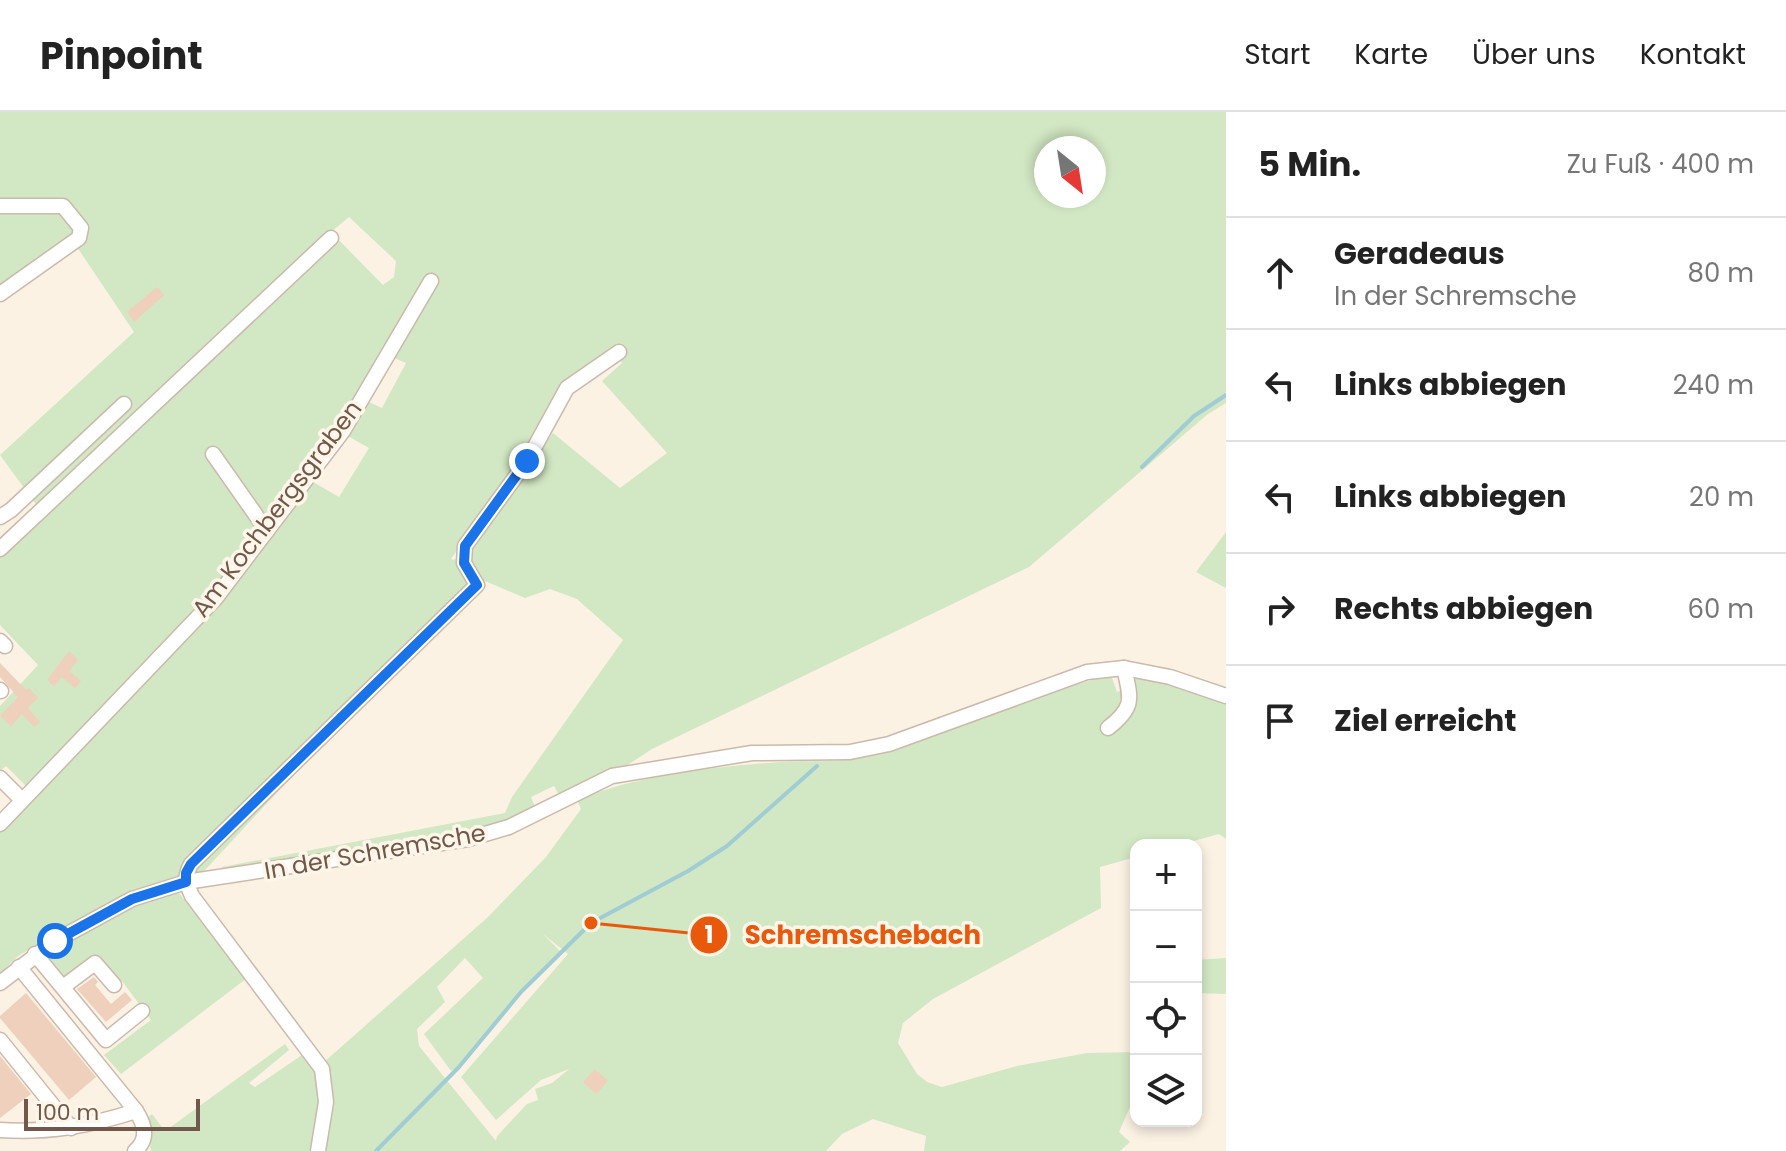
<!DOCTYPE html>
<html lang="de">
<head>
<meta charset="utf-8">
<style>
  :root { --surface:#fff; --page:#f2f2f2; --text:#222; --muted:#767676; --line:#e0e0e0 }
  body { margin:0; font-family:Poppins,sans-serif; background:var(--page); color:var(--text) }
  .controls { position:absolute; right:24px; bottom:24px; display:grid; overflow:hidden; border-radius:16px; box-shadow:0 4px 12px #0003 }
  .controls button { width:72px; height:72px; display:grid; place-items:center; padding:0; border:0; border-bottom:2px solid var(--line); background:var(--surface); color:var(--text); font:40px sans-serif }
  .compass { position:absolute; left:1034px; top:24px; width:72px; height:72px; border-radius:50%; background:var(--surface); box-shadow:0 4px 12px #0003; rotate:150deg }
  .scale { position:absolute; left:24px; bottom:20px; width:176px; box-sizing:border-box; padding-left:8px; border:4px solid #71584b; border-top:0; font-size:22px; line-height:28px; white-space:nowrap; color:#71584b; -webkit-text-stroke:6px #fef6e9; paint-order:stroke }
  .stop { position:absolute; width:24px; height:24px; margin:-18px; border:6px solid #1a73e8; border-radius:50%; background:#fff }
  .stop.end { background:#1a73e8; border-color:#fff; box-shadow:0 2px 8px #0008 }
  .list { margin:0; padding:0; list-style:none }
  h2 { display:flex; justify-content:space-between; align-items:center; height:104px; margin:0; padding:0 32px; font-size:34px }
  h2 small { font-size:26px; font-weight:400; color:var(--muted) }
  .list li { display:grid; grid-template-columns:52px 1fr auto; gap:24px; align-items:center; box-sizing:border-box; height:112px; padding:0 32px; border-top:2px solid var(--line) }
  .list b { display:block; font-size:30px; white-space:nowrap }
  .list p { margin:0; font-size:26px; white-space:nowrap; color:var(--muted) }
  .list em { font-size:26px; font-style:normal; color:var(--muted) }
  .icon { flex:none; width:44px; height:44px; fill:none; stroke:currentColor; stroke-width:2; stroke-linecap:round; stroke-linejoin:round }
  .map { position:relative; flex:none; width:1226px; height:1039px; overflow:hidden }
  header { display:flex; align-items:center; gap:48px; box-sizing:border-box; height:112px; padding:0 40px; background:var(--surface); border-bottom:2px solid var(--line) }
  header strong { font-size:38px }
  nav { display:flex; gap:44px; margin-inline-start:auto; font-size:28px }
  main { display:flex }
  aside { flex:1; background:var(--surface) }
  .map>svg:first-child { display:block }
  .green { fill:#d2e7c3; fill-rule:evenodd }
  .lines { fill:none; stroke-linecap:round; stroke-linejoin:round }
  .stream { stroke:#a0ccd4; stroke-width:4 }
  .building { fill:#eed0bd }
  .minor-casing { stroke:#cbb9ab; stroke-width:17 }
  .minor { stroke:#fff; stroke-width:14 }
  .route { stroke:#1a73e8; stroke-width:10 }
  .labels { text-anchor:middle; stroke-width:7; stroke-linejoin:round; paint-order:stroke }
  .street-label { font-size:24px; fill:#71584b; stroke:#fef6e9 }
  .leader { fill:none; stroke:#e8590c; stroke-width:3 }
  .callout-dot { fill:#e8590c; stroke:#fef6e9; stroke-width:3 }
  .mark-label { font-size:24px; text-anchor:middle; font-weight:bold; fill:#fff }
  .callout-label { font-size:26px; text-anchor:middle; font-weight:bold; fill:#e8590c; stroke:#fef6e9; stroke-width:7; stroke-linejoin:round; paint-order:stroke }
</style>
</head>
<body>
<header>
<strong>Pinpoint</strong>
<nav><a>Start</a><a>Karte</a><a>Über uns</a><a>Kontakt</a></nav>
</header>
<main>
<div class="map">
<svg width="1226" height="1039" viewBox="0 0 1226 1039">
  <rect width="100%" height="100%" fill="#fbf2e4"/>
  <g class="green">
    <path d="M0,0H1226V291L1208,302L1029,455L652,637L620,658L559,683L554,674L531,685L535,695L509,710L483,718L223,761L222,755L505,701L512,685L623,528L577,487L550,477L525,486L485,469L283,674L206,757L195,766L127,781L18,844L0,862V720L35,683L6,654L0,659V594L38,553L0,513V430L38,395L0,343L134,220L79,138L68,128L0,175ZM1046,36H1094V84H1046ZM349,105L396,149L394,165L383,173L331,120ZM612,238L622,251L602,269L667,341L620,376L553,321L470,436L454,448L451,447L585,256ZM380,240L406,251L382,296L369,290L346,323L369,336L339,385L301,363L354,285Z"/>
    <polygon points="1226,420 1226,476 1196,460"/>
    <path d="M1178,560L1226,579V727L1219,722L1179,733H1136V745L1100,755L1101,796L933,887L903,911L898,931L917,962L927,970L942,975L1017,954L1087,941L1136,940V981L1119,1020L1130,1030L1120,1039H924L926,1024L873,1007L842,1022L826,1039H320L323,951L488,805L546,745L581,697L577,688C641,662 713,655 781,650C805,648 832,651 855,646C943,626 1024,585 1111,563L1117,580L1130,574V563L1180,572ZM543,822L568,842L461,965L496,1008L541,968L569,957L552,971L535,977L538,988L527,992L497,1024L496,1029L419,934L417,917L445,890L437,875L465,846L483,866L424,922L451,959L459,955L521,880L561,840Z"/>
    <polygon points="178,780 247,866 121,962 104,943 151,908 122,869 115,869 96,845 65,867 50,848 52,839 132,793"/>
    <polygon points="1226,846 1226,882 1196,881 1196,848"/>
    <path d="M285,932L289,938L249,971L255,975L305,941C324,967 319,1008 314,1039H151L146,1007L152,1002L165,1019Z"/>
  </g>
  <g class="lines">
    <g class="stream">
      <polyline points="1142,355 1194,304 1226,283"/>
      <polyline points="376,1039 459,955 521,880 591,811 688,759 727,734 817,654"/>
    </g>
  </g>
  <g class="building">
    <polygon points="157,175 164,183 134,210 127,200"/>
    <polygon points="69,539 78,548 69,559 81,569 75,576 62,565 54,574 47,568"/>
    <polygon points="0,551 26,578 29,576 38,586 28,596 40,610 34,615 22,602 11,614 0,604 18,585 0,565"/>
    <polygon points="94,865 98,870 95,873 111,892 125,880 132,888 106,910 77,877"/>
    <polygon points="26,881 96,965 69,988 0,906 0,904"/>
    <polygon points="0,944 31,982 0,1006"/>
    <polygon points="595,957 608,969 596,982 583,970"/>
  </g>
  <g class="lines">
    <g class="minor-casing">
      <g id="minor">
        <polyline points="0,94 63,94 81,116 79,126 0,182"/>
        <polyline points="213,342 267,419"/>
        <polyline points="0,405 11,398 124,292"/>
        <polyline points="0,437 331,126"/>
        <polyline points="0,529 5,534"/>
        <polyline points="0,578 1,579"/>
        <path d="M1108,616C1135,595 1131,587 1124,556"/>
        <polyline points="0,666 22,688"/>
        <polyline points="0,712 215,487 343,319 431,169"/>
        <polyline points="35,842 106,928 142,899"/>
        <path d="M19,855L136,999C145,1013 149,1027 135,1039"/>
        <polyline points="0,871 55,829 132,787 186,770 468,727 509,715 612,664 752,641 850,640 889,632 1087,560 1124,556 1170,565 1226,584"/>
        <polyline points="63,875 95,851 114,873"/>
        <polyline points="0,928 71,1016"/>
        <path d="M0,1018C48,1021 90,1014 136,999"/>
        <path d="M318,1039L326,990L322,957L192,784C186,771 184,765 191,752L477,473L464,451L465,434L527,349L567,276L619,240"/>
      </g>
    </g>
    <use href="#minor" class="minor"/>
  </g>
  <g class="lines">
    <polyline class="route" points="55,829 132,787 186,770 186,761 191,752 477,473 464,451 465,434 527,349"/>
  </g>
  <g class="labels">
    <g class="street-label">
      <text transform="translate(277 397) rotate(-53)" y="8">Am Kochbergsgraben</text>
      <text transform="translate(375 740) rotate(-10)" y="8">In der Schremsche</text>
    </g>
  </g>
  <path class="leader" d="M591 811L709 823"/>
  <g class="callout-dot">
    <circle cx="591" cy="811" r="8"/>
    <circle cx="709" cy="823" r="20"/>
  </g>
  <g class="mark-label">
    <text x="709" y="831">1</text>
  </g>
  <g class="callout-label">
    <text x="863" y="832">Schremschebach</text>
  </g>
</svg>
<div class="controls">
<button>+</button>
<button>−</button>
<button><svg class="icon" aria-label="locate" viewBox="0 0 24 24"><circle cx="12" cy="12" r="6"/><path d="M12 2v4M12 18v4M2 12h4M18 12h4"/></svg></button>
<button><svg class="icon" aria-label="layers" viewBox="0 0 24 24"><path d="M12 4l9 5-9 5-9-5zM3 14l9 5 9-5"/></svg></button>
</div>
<svg class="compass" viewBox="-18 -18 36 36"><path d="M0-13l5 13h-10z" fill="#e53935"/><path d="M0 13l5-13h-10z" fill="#767676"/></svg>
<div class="scale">100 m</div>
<div class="stop" style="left:55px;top:829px"></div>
<div class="stop end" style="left:527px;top:349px"></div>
</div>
<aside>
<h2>5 Min.<small>Zu Fuß · 400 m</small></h2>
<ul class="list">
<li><svg class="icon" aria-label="ahead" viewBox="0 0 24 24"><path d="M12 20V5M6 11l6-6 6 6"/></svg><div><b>Geradeaus</b><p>In der Schremsche</p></div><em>80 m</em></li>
<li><svg class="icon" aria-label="left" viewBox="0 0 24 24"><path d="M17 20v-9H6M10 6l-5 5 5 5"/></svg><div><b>Links abbiegen</b></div><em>240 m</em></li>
<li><svg class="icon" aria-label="left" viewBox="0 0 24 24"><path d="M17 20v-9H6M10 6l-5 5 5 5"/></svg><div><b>Links abbiegen</b></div><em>20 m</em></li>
<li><svg class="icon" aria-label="right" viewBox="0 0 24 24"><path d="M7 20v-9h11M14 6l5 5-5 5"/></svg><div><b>Rechts abbiegen</b></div><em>60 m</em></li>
<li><svg class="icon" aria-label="arrive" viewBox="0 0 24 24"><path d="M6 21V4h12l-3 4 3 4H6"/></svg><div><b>Ziel erreicht</b></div></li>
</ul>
</aside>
</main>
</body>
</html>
